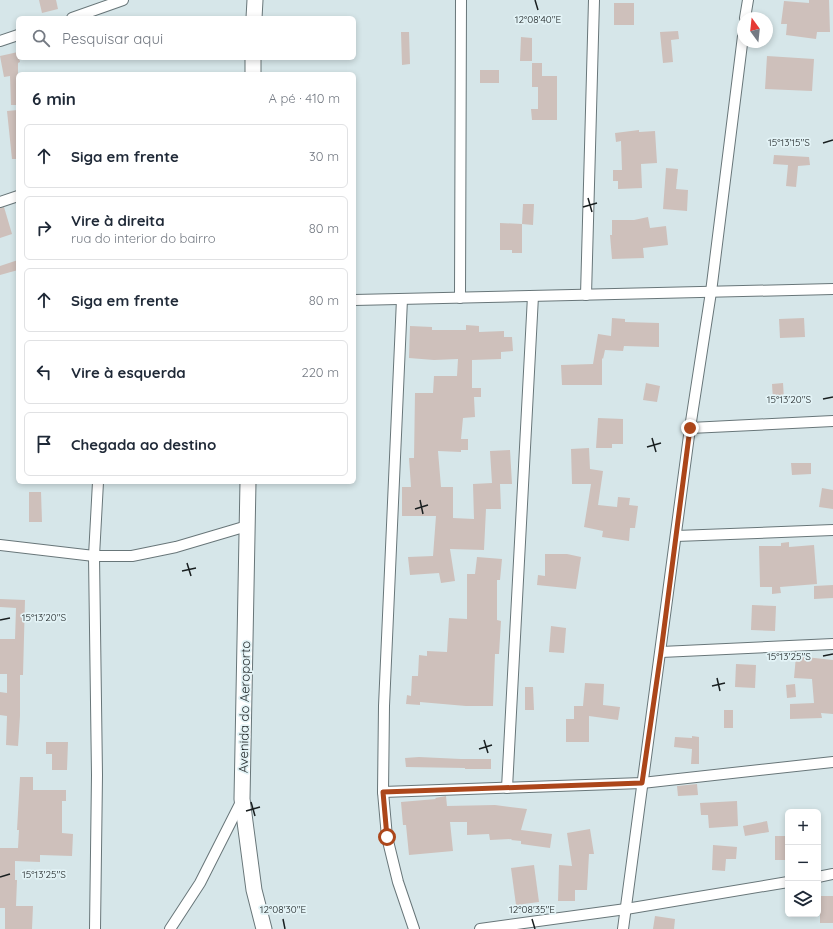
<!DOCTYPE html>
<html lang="pt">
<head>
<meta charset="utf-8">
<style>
  :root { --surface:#fff; --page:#f6f6f7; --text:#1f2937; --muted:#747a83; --line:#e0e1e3 }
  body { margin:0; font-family:Quicksand,sans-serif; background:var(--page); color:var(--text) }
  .controls { position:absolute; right:12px; bottom:12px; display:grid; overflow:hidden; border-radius:6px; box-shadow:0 2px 6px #0003 }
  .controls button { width:36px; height:36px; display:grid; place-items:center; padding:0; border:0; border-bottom:1px solid var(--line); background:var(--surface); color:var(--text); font:20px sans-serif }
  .compass { position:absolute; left:737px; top:12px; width:36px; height:36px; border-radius:50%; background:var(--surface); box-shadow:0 2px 6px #0003; rotate:345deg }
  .stop { position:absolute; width:12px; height:12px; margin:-9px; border:3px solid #ac461a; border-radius:50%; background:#fff }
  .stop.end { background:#ac461a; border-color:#fff; box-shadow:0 1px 4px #0008 }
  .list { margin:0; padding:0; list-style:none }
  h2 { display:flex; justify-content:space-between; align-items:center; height:52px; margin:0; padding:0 16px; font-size:17px }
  h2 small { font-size:13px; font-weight:400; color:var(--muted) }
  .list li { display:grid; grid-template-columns:26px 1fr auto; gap:12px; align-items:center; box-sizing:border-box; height:64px; margin:0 8px 8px; padding:0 8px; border:1px solid var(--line); border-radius:6px }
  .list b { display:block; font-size:15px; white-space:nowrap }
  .list p { margin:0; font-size:13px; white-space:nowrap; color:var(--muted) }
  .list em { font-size:13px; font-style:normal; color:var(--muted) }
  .icon { flex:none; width:22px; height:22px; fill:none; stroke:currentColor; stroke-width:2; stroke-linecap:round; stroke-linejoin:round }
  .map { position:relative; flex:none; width:833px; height:929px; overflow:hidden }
  .search { position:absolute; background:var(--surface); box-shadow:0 2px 6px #0003; left:16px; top:16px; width:340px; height:44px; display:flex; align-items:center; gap:10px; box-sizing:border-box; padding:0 14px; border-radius:6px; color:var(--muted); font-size:15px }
  .panel { position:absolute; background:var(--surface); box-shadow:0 2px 6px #0003; left:16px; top:72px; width:340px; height:412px; border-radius:6px }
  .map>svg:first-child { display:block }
  .building { fill:#cec0bb }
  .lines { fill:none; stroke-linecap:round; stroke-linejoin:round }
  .minor-casing { stroke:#687679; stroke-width:12 }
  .primary-casing { stroke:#687679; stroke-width:17 }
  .minor { stroke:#fff; stroke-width:10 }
  .primary { stroke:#fff; stroke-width:15 }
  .route { stroke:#ac461a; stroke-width:5 }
  .ticks { fill:none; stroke:#191f20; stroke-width:1.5 }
  .labels { text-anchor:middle; stroke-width:3.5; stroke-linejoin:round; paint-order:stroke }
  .street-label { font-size:13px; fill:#191f20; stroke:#e3f3f6 }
  .ticks-label { font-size:10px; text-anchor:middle; fill:#191f20; stroke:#e3f3f6; stroke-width:3.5; stroke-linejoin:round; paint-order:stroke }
</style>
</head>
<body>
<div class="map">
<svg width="833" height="929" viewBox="0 0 833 929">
  <rect width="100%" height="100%" fill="#d6e6e9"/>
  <g class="building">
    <polygon points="39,0 56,0 58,9 42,13"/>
    <polygon points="809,0 829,0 830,32 817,32 816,39 786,35 787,24 781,24 784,1 809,3"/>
    <rect x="614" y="3" width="20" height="22"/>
    <polygon points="678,31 679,39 671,40 673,62 663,63 660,32"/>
    <polygon points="401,32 409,32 410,64 402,65"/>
    <polygon points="521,37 532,38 532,61 520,61"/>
    <polygon points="18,52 18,58 19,58 20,62 18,63 18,105 11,105 10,76 4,77 0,56"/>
    <polygon points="767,56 814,59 812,91 765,89"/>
    <polygon points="532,63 542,63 542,76 557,76 557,120 532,120 531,109 538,109 538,87 532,87"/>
    <rect x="480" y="70" width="19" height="13"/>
    <polygon points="18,110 18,159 12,159 7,111"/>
    <polygon points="639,130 639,132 655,131 657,163 641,164 642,188 618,189 618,181 613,181 613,170 622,170 621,141 616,142 615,133"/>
    <polygon points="774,155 809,157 810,165 798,166 796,187 786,186 788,165 773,164"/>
    <polygon points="666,168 678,169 676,189 688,190 687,211 663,209"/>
    <polygon points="523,204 534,204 533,225 522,224 522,253 512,253 512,250 500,250 500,223 522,224"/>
    <polygon points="4,207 12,234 0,238 0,208"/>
    <polygon points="648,217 650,228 666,226 668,245 643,248 644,258 612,259 610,235 612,235 612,220 634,220"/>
    <polygon points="18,260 18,270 0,275 0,266"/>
    <polygon points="612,318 625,319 625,322 659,323 659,347 624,346 623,351 605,350 603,359 602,358 602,385 562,385 561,365 593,364 598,334 611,336"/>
    <polygon points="804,318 805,337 780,338 779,319"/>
    <polygon points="466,325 479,326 479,332 504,331 504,337 512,337 513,351 501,352 501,359 472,360 472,388 481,388 481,397 474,397 475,417 463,418 461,439 468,439 468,450 461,450 461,452 438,451 441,487 453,487 453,518 474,519 473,484 492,483 490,451 510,450 512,484 500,484 501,509 486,509 484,550 450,549 455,581 441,583 439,573 410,575 408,557 433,556 436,516 402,516 402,487 411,487 409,458 414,458 415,393 433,393 434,376 457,376 458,359 434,360 409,358 410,326 432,327 432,330 466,330"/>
    <polygon points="646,383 660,386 657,402 643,400"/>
    <polygon points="783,383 784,400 773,400 772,384"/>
    <polygon points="598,418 623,419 623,444 612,444 612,448 596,448"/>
    <polygon points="589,448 590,469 603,471 598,505 617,507 618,497 630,498 629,505 638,506 635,528 630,528 629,541 602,537 603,531 584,527 591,484 572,484 571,449"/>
    <polygon points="791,463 811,463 811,474 792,475"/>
    <polygon points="822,488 833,490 833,509 819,507"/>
    <polygon points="29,492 41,492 42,522 29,522"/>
    <polygon points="789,542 789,547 814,545 817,584 780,587 781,593 772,594 772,587 760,587 759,546 781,546 781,543"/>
    <polygon points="545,554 567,554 581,557 576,589 537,585 538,575 545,576"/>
    <polygon points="477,557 502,559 500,580 497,580 497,620 501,621 499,654 495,654 493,706 466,706 420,702 420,705 406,704 407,695 411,696 412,676 418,676 419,655 427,656 427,651 447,652 449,618 467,619 467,574 475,574"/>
    <polygon points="833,585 833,598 814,599 814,586"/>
    <polygon points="0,599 25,600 23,675 20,675 20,716 18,746 6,745 7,716 0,715 0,692 7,693 7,674 0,674 0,639 15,639 16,608 0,607"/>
    <polygon points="752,605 776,606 775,631 751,630"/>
    <polygon points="551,626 566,628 564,653 549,652"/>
    <polygon points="796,656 833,660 833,714 821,713 822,718 790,719 790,704 814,703 812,679 794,678"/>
    <polygon points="736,664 756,665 755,688 735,687"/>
    <polygon points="585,683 604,684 603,705 620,707 618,720 589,716 589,742 566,742 566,719 574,719 574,706 583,706"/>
    <polygon points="795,684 796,697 787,698 786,685"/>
    <polygon points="525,687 533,687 534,710 525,710"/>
    <rect x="724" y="710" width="9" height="18"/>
    <polygon points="692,736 699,737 699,764 691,764 692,749 674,747 675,737 692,738"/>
    <polygon points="46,742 68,742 67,770 52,770 52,754 46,754"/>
    <polygon points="419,757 461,759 491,759 491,769 465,769 465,768 406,767 405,758"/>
    <polygon points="20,777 33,777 33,790 66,790 66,801 62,801 62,833 73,834 72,856 40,855 40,862 15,861 15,880 17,880 16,906 33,906 32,929 5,929 5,908 0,908 0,848 18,848 19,830 17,830"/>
    <polygon points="697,784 698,795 678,796 677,786"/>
    <polygon points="446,796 447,806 495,805 527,809 521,830 552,834 550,848 521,844 521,841 511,840 512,839 490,840 489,834 467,835 467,822 450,822 453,851 409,855 406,825 403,825 401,802 436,799 435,798"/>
    <polygon points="737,801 738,826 709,828 708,815 701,815 700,803"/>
    <polygon points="767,821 769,832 745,836 743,826"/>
    <polygon points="590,829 594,854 589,854 587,890 575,890 575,901 558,901 559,865 572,866 567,833"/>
    <rect x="775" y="836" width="13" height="24"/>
    <polygon points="713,845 737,847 736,859 726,859 725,871 712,870"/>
    <polygon points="534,865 539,902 516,905 511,868"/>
    <polygon points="818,896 833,896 833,923 820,923 820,909 818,909"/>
    <polygon points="655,916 675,919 674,929 653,929"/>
  </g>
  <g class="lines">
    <g class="minor-casing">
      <g id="minor">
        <polyline points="72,18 123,0"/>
        <polyline points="745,18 748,0"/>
        <polyline points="0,41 18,35"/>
        <polyline points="0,202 18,196"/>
        <polyline points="586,295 594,0"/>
        <polyline points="460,298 461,0"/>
        <polyline points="402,299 384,706 383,792 387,837 398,882 414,929"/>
        <polyline points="354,300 833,289"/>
        <polyline points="690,428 833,421"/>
        <polyline points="676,536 833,530"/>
        <polyline points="0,545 94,556 132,556 176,547 247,526"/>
        <polyline points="661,652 833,644"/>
        <polyline points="507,788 533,296"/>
        <polyline points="383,792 642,783 833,762"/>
        <polyline points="818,877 833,874"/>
        <polyline points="95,929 97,775 94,556 98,482"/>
        <polyline points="170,929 200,883 242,800"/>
        <polyline points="480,929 626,909 788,882"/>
        <polyline points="623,929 690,428 711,292 743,36"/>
      </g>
    </g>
    <g class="primary-casing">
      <g id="primary">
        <polyline points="254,18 255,0"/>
        <polyline points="253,74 253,58"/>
        <polyline points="248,482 242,799 254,890 264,929"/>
      </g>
    </g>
    <use href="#minor" class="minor"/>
    <use href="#primary" class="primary"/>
  </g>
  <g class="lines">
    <polyline class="route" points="387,837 383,792 642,783 661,652 690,428"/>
  </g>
  <path class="ticks" d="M535,0L538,10M823,143L833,140M588,198L592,212M583,207L597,203M823,399L833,397M652,438L656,452M647,447L661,443M420,500L423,514M415,509L428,505M187,563L191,576M182,571L196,568M0,620L10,618M823,656L833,654M717,678L720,691M712,686L725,683M484,740L488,753M479,749L492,745M251,802L255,816M246,811L260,807M0,877L10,874M283,919L285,929M532,919L535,929"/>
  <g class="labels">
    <g class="street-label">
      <text transform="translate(244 707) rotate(-89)" y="5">Avenida do Aeroporto</text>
    </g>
  </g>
  <g class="ticks-label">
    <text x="538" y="23">12°08'40"E</text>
    <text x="789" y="146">15°13'15"S</text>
    <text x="789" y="403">15°13'20"S</text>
    <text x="44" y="621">15°13'20"S</text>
    <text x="789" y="660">15°13'25"S</text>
    <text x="44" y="878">15°13'25"S</text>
    <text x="283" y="913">12°08'30"E</text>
    <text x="532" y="913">12°08'35"E</text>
  </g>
</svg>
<div class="controls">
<button>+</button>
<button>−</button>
<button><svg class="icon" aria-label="layers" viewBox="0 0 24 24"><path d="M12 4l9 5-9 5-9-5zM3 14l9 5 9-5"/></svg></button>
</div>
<svg class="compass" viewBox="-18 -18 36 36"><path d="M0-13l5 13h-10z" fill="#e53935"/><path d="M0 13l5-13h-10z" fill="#747a83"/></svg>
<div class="stop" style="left:387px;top:837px"></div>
<div class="stop end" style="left:690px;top:428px"></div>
<div class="search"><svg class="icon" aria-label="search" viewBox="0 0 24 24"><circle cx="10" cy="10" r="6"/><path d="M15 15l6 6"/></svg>Pesquisar aqui</div>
<section class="panel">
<h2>6 min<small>A pé · 410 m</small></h2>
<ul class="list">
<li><svg class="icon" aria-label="ahead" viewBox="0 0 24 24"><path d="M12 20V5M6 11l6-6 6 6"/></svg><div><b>Siga em frente</b></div><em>30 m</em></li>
<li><svg class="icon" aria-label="right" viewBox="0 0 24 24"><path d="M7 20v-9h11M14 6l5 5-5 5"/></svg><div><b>Vire à direita</b><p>rua do interior do bairro</p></div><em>80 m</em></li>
<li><svg class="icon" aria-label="ahead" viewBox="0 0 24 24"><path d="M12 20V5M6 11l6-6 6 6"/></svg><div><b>Siga em frente</b></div><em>80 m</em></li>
<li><svg class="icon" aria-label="left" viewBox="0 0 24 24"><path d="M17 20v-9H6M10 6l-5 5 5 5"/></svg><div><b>Vire à esquerda</b></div><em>220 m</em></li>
<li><svg class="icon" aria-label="arrive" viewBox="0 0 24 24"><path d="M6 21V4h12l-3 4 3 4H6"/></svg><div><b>Chegada ao destino</b></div></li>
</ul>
</section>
</div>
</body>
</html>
